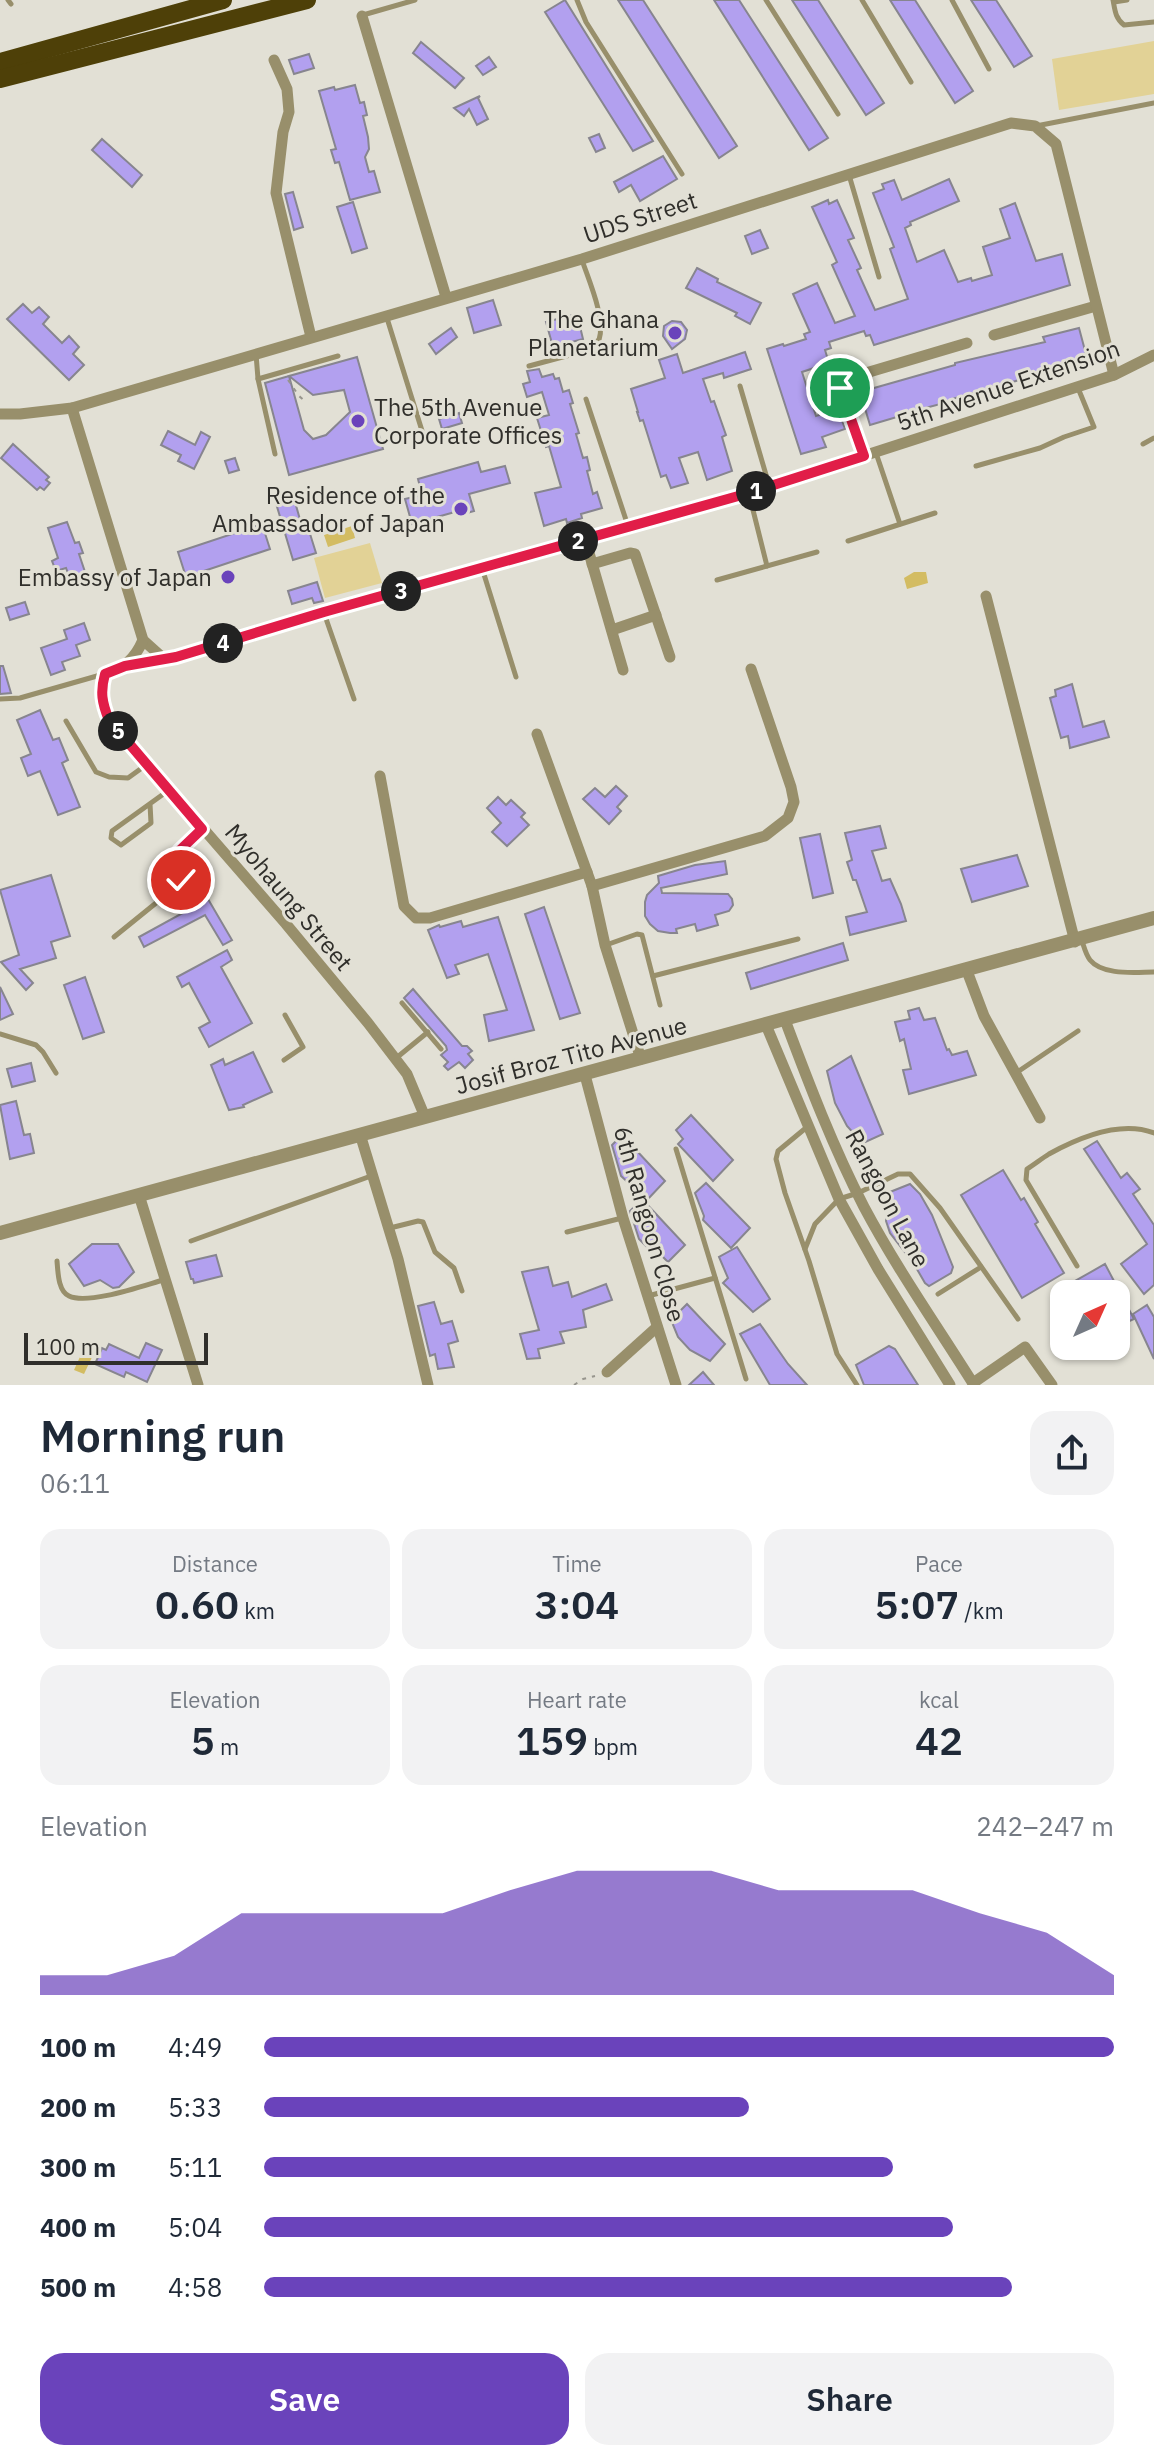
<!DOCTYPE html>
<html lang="en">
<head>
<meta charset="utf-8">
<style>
  body { margin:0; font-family:"IBM Plex Sans",sans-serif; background:#f2f2f3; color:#1f2937; height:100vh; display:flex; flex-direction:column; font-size:30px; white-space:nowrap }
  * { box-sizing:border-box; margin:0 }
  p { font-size:26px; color:#747a83 }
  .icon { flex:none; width:44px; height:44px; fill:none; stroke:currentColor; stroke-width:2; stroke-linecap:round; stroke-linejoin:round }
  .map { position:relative; height:1385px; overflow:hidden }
  .panel { display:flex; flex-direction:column; background:#fff; flex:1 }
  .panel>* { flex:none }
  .needle { width:52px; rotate:45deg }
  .buttons { position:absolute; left:1050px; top:1280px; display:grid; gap:16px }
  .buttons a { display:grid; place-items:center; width:80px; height:80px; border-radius:16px; background:#fff; box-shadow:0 2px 6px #0004; font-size:40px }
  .scale { position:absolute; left:24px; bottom:20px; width:184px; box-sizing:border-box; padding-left:8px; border:4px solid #302f2b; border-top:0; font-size:22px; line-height:28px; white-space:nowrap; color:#302f2b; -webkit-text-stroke:6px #e2e0d5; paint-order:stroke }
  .pin { position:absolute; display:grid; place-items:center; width:68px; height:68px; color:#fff; margin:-34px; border:4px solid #fff; border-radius:50%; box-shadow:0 2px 8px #0007 }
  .km { position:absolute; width:40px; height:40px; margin:-20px; border-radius:50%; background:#222; color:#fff; font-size:22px; line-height:40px; text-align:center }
  .round { display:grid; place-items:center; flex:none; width:84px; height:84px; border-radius:24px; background:#f2f2f3 }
  .head { display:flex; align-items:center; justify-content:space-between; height:136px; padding:0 40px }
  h1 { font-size:44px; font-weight:600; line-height:60px }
  .metrics { display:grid; grid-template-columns:repeat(3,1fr); gap:12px; height:136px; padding:8px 40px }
  .metrics div { display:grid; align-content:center; border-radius:20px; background:#f2f2f3; text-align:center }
  .metrics b { font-size:40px; font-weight:600 }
  .metrics small { font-size:22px; font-weight:400 }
  .metrics p { font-size:22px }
  .chart { height:224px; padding:16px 40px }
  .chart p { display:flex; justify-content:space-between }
  .chart svg { width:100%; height:144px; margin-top:8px; fill:#6a43bb; opacity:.7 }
  .action { display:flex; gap:16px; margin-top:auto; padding:16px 40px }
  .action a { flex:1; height:92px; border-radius:24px; background:#6a43bb; color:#fff; font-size:32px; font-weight:600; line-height:92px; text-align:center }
  .action a+a { background:#f2f2f3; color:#1f2937 }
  ul { padding:0 40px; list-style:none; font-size:26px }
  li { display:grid; grid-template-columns:128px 96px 1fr; align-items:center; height:60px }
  li i { height:20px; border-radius:10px; background:#6a43bb }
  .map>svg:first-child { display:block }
  .green { fill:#e2d296 }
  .water { fill:#d3bc62 }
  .building { fill:#b2a0ef; stroke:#87858f; stroke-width:2 }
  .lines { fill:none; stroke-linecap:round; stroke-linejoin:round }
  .path { stroke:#97958d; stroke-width:2; stroke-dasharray:4 6; stroke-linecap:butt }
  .service { stroke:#988f6b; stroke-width:5 }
  .minor { stroke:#988f6b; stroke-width:11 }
  .tertiary { stroke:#988f6b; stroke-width:14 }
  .trunk { stroke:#4e4008; stroke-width:18 }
  .route-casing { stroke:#fff; stroke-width:16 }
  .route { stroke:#e11d48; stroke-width:10 }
  .poi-dot { fill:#6a43bb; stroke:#e2e0d5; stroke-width:3 }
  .labels { text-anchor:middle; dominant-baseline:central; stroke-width:6; stroke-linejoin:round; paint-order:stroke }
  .street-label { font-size:24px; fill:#302f2b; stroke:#e2e0d5 }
  .poi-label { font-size:24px; fill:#302f2b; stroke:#e2e0d5; text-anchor:end }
</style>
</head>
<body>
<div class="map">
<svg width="1154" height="1385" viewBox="0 0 1154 1385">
  <rect width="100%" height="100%" fill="#e2e0d5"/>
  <!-- green -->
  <g class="green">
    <path d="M1154,41V94L1059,110L1052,59Z"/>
    <path d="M370,543L382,583L325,598L314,558Z"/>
  </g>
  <!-- water -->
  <g class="water">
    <path d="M352,526L355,538L328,547L324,535Z"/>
    <path d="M914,572H926L928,583L907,589L904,578Z"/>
    <path d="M84,1348L94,1353L84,1374L74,1370Z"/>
  </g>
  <!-- building -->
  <g class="building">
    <path d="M565,0L653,141L633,151L576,61L545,12Z"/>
    <path d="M618,0H643L737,146L719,158Z"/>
    <path d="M714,0H739L828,138L809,150Z"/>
    <path d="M792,0H818L884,103L866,115Z"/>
    <path d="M890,0H915L973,91L955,103Z"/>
    <path d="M971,0H996L1032,56L1014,67Z"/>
    <path d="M421,42L464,78L455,88L413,53Z"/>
    <path d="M309,54L314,68L294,74L289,60Z"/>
    <path d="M489,57L496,67L483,75L476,66Z"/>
    <path d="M355,85L360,103L364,102L367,115L363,116L368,137L369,149L365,157L369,172L374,171L380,192L350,200L339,162L335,163L331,150L336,149L319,91L334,87L335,90Z"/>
    <path d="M480,96L478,98L488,119L477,125L469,109L464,116L454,108Z"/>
    <path d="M599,134L605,148L596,152L589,138Z"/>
    <path d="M102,139L142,175L132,187L92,150Z"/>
    <path d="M663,156L677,179L640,201L631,185L619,192L614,182Z"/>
    <path d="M949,179L959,201L910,222L911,225L905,228L917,262L944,250L958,282L971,278L972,281L992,275L983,247L1010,238L1000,209L1015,203L1036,261L1062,254L1070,285L874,345L870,335L866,336L864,331L829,342L831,348L825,350L829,363L802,372L816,416L838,409L845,429L822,437L826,447L801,454L767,349L783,344L784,346L806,339L804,334L810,332L793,294L817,283L835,323L855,316L832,265L837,262L812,207L828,200L829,204L837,200L854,238L848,240L861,268L857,270L875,310L908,299L890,249L894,247L873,193L884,189L882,184L894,180L902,200Z"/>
    <path d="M293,192L303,227L294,230L285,194Z"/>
    <path d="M353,202L367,248L352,253L337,207Z"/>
    <path d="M760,230L768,248L752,254L745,236Z"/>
    <path d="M697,268L718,279L717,282L761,303L750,324L735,316L737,313L686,288Z"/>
    <path d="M493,300L501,325L474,333L467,308Z"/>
    <path d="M23,304L32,313L39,307L49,317L43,324L62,343L69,336L79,347L73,354L84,365L69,380L7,319Z"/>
    <path d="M577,314L583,339L553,347L546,322Z"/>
    <path d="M672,321L681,322L687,330L685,339L672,349L663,336L664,326Z"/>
    <path d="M451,328L457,337L436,354L429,344Z"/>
    <path d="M1079,328L1087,358L1043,369L1044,373L952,399V401L906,413L907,414L870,425L860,392L955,365V363L1045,342L1043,337Z"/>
    <path d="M745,352L751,369L724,378L723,373L703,379L711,402L714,401L726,435L722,437L732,471L707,480L698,452L679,458L688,483L671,488L666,475L661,477L643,420L640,421L637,412H638L631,389L665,378L659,360L677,354L683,373Z"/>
    <path d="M357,357L383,449L289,475L265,383L289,376L304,430L313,439L326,435L350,412L344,390L313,395L289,376Z"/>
    <path d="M539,369L542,377L553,374L555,379L559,378L563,392L569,390L573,403L570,404L579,433L576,434L583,458L587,457L590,470L587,471L593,494L597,492L602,508L581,514L582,518L567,523L566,519L544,526L535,493L561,487L549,446L546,447L537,418L549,415L542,392L527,397L523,384L530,382L527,371Z"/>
    <path d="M459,413L462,423L442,429L439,419Z"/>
    <path d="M168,431L195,445L201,432L210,437L194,469L178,461L181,455L161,445Z"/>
    <path d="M13,444L49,477L46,480L50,483L44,490L40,487L37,490L1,458Z"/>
    <path d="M235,458L239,470L229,473L225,461Z"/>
    <path d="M478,462L481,472L505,466L510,483L469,494L474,511L463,514L462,510L412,524L405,499L422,495L418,479Z"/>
    <path d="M293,495L301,523L306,521L316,553L293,560L275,500Z"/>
    <path d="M67,522L75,543L79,542L83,553L79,554L86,575L71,581L66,568L56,571L52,561L58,558L48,528Z"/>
    <path d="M262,524L270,549L186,577L178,552Z"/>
    <path d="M317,582L323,601L314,603L312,598L292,604L288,591Z"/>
    <path d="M25,602L29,614L10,620L6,608Z"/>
    <path d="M84,623L90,640L76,645L80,656L62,662L65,670L51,675L41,648L67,639L64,630Z"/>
    <path d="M0,666H3L11,693L0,694Z"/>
    <path d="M1072,684L1083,727L1104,721L1109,737L1070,748L1068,736L1061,738L1050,698L1056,696L1055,690Z"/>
    <path d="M40,710L53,740L59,738L68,760L62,763L80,807L58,815L40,771L28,776L21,758L31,754L17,720Z"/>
    <path d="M616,786L627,796L617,807L621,811L609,824L583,799L595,788L605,797Z"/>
    <path d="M498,797L506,805L511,800L525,813L521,817L529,825L507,846L492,832L501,823L487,808Z"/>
    <path d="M880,826L886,848L872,851L882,881L890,879L901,904L906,921L850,935L846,917L867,912L856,880H853L847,862L852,860L845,833Z"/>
    <path d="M820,834L833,893L813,898L800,838Z"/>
    <path d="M1017,855L1028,886L972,902L961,869Z"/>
    <path d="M725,861L727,874L661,888L662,893L728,894L732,899L733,905L729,911L715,915L718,925L697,931L695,924L676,929L677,933H670L658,931L650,924L645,916V902L647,895L659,883L658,876L695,865Z"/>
    <path d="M51,875L70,936L51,942L56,958L20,969L33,983L26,990L1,962L19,955L0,890Z"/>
    <path d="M208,899L232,940L223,945L205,915L144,947L139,937Z"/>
    <path d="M544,907L580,1013L560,1019L525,914Z"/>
    <path d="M498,917L534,1030L489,1041L484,1015L507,1010L488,954L455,965L459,974L447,978L428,930L439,925L440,927L461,921L463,927Z"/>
    <path d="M843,943L848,960L751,989L746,973Z"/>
    <path d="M227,950L232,960L221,967L252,1023L209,1047L199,1028L210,1022L189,983L182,987L177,977Z"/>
    <path d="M85,977L104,1032L83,1039L64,985Z"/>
    <path d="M0,987L13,1014L0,1020Z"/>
    <path d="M413,989L462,1046H467L472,1051L468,1054L473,1060L465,1068L459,1062L448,1070L444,1066L448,1062L441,1055L447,1050L446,1046L404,998Z"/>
    <path d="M919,1008L924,1020L935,1018L947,1050L949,1049L952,1055L967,1051L976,1075L909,1094L903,1070L911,1069L904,1039L900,1041L895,1022L910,1019L908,1011Z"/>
    <path d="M253,1052L272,1092L243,1105L244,1107L229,1110L211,1065L223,1059L225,1065Z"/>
    <path d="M851,1056L883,1134L861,1144V1139L856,1136L847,1126L835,1103L827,1071Z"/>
    <path d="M31,1063L35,1081L12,1087L7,1069Z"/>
    <path d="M16,1101L24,1135L30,1134L34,1153L10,1159L0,1105Z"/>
    <path d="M691,1115L733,1160L713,1181L678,1144L683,1139L676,1130Z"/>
    <path d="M622,1135L665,1181L647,1200L621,1176L612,1145Z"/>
    <path d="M1097,1141L1121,1178L1127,1173L1140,1189L1133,1194L1154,1225V1285L1144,1294L1121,1264L1147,1244L1084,1149Z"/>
    <path d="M1003,1170L1021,1200L1024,1198L1038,1222L1035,1224L1064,1273L1022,1298L961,1195Z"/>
    <path d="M706,1183L750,1228L731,1248L703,1220L704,1216L695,1193Z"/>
    <path d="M910,1184L920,1194L932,1215L953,1267L951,1273L929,1286L925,1283L914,1264L890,1233L886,1221L887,1215L893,1212L890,1192Z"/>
    <path d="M642,1199L685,1245L668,1262L659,1253L656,1256L639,1239L630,1211Z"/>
    <path d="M92,1244H118L134,1272L119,1287L113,1288L100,1280L84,1286L69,1264Z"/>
    <path d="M737,1247L770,1299L753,1312L723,1283L728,1278L719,1257Z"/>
    <path d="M216,1255L222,1276L194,1283L193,1279H191L186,1262Z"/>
    <path d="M1105,1264L1134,1319L1116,1327V1294H1073L1068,1285Z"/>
    <path d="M548,1267L553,1286L568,1282L572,1297L606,1284L612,1300L583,1310L586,1327L560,1332L564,1343L538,1349L540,1358L527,1359L520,1334L539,1330L522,1272Z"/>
    <path d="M434,1302L441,1324L452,1321L458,1341L448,1344L454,1367L438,1369L435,1354L430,1356L418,1306Z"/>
    <path d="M687,1304L725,1344L710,1361L690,1350L678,1337L671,1320Z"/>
    <path d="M1147,1305L1154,1317V1359L1133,1314Z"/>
    <path d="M760,1324L788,1364L807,1385H770L740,1334Z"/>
    <path d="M146,1343L162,1350L147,1382L126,1372L124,1377L95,1364L102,1348L106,1350L109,1344L139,1358Z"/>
    <path d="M889,1346L895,1349L918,1385H864L856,1365Z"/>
    <path d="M703,1372L714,1385H689Z"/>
  </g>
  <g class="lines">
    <!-- path -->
    <g class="path">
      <path d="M288,380L299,396L306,402"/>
      <path d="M574,1385L583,1379L595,1376"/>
    </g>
    <!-- service -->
    <g class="service">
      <path d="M8,0L11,4"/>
      <path d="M577,0L586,22L682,174"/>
      <path d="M766,0L838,114"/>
      <path d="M862,0L911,82"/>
      <path d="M952,0L989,69"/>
      <path d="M1113,0C1115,10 1115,18 1124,25L1154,22"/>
      <path d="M1114,2L1127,0"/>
      <path d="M363,15L415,0"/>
      <path d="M1036,126L1154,103"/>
      <path d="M849,175L879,277"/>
      <path d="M386,315L423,434"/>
      <path d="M256,354L258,379L338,356"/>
      <path d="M529,366L570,355L599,340C606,319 589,281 582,260"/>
      <path d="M258,379L275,454"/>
      <path d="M740,386L769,485"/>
      <path d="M586,399L628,526"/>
      <path d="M1143,444L1154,438"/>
      <path d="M876,453L900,524"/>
      <path d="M976,466L1040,448L1064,437L1094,427L1078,388"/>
      <path d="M749,494L767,566"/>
      <path d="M848,541L935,513"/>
      <path d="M482,568L516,677"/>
      <path d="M717,580L817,552"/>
      <path d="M324,613L354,699"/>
      <path d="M0,699L20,698L104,674"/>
      <path d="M66,721L96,772L109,777L128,778L146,765"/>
      <path d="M150,804L151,823L121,845L111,838L112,831L169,790"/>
      <path d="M114,937L177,886L182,872L176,858L179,851L202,830"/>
      <path d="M1082,941C1084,947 1086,955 1090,960C1103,976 1136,972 1154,972"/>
      <path d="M606,945L637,934L642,935L660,1005"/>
      <path d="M653,976L798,939"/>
      <path d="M402,1003L441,1049"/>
      <path d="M0,1034L36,1045L43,1052L56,1073"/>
      <path d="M395,1059L428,1032"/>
      <path d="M284,1060L303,1047L285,1015"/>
      <path d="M1016,1073L1078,1031"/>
      <path d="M807,1127L778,1151L776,1159L785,1193L809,1261L837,1354L857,1385"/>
      <path d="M676,1149L746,1379"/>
      <path d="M390,1228L418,1221L423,1222L435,1252L454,1268L462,1291"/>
      <path d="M567,1232L622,1218"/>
      <path d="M191,1241L371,1176"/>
      <path d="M805,1249L815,1224L839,1199L858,1193L898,1174H910L940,1208L1018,1319"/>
      <path d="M57,1261C58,1272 58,1291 69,1296C88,1305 142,1286 163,1280"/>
      <path d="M1077,1266L1026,1180L1027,1169C1035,1164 1041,1159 1049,1154C1078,1138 1120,1120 1154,1133"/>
      <path d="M938,1294L981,1267"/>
      <path d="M648,1296L715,1278"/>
    </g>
    <!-- minor -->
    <g class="minor">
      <path d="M362,16L446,297"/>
      <path d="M274,60L287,89L289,112L283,132L276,193L311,337"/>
      <path d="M994,335L1096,306"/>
      <path d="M72,408L143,640L163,658L176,657L324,612L749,493L1114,375L1154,355"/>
      <path d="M0,414H20L72,408L582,259L1011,123L1035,126L1056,144L1114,375"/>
      <path d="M864,456L840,388L849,378L967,343"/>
      <path d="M585,539L623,670"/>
      <path d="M592,564L630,553L635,554L670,657"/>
      <path d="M986,596L1075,942"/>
      <path d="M612,630L656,615"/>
      <path d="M143,640C135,659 124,668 105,674C100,692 102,703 109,720L286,924L368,1023L407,1074L425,1117"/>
      <path d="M125,666L163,658"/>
      <path d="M537,734L592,886L605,945L641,1059"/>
      <path d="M380,776L404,906L416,918H430L587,872"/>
      <path d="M592,886L765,836L788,818L794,802L791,787L751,669"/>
      <path d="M967,971L984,1016L1040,1118"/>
      <path d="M785,1020C809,1084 833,1147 864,1207C897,1269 937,1326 974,1385"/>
      <path d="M766,1025L839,1199L878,1269L950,1385"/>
      <path d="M585,1075L623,1218L676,1385"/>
      <path d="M360,1134L398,1259L428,1385"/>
      <path d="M139,1195L198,1385"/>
      <path d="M607,1372L657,1327"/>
      <path d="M973,1383L1025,1347L1052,1385"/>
    </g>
    <!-- tertiary -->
    <path class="tertiary" d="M0,1233L1154,918"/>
    <!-- trunk -->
    <g class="trunk">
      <path d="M0,62L223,0"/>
      <path d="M0,79L307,0"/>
    </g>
  </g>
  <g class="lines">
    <!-- route casing -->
    <g class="route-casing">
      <path id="route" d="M181,880L182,872L176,858L179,851L202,829L109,720C102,703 100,692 105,674L125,666L176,657L324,612L749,493L864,456L840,388"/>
    </g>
    <!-- route -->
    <use href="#route" class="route"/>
  </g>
  <!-- markers -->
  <g class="poi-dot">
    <circle cx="675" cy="333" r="8"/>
    <circle cx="358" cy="421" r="8"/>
    <circle cx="461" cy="509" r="8"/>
    <circle cx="228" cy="577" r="8"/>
  </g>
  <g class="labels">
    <!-- street labels -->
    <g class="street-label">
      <text transform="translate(640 217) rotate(-18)">UDS Street</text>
      <text transform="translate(1008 385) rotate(-19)">5th Avenue Extension</text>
      <text transform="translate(289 897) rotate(50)">Myohaung Street</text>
      <text transform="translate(571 1055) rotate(-15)">Josif Broz Tito Avenue</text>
      <text transform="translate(888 1198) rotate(62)">Rangoon Lane</text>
      <text transform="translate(650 1224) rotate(74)">6th Rangoon Close</text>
    </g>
    <!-- poi labels -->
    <g class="poi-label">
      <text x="659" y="319">The Ghana<tspan x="659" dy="28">Planetarium</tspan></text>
      <text x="374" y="407" text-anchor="start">The 5th Avenue<tspan x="374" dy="28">Corporate Offices</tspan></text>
      <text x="445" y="495">Residence of the<tspan x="445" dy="28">Ambassador of Japan</tspan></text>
      <text x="212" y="577">Embassy of Japan</text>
    </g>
  </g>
</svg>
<div class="buttons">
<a><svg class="needle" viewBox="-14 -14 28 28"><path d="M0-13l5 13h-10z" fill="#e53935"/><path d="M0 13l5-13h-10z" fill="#747a83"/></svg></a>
</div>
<div class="scale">100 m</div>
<div class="pin" style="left:840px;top:388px;background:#1e9e55"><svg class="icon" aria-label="arrive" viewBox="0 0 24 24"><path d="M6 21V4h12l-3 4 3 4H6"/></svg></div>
<div class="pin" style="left:181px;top:880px;background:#d93025"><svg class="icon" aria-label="check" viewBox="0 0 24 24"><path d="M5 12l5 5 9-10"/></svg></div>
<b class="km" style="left:756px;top:491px">1</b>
<b class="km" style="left:578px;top:541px">2</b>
<b class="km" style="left:401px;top:591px">3</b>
<b class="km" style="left:223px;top:643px">4</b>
<b class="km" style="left:118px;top:731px">5</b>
</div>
<section class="panel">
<div class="head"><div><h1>Morning run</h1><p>06:11</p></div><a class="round"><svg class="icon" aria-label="share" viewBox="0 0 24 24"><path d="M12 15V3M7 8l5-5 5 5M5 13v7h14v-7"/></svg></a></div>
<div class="metrics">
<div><p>Distance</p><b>0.60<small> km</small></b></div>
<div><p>Time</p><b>3:04</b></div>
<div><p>Pace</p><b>5:07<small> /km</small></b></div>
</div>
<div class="metrics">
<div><p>Elevation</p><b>5<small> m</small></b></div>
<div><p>Heart rate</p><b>159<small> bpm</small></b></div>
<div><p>kcal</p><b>42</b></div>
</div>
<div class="chart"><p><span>Elevation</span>242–247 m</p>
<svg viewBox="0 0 160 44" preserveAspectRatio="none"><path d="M0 44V38L10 38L20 32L30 19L40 19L50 19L60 19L70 12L80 6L90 6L100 6L110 12L120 12L130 12L140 19L150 25L160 38V44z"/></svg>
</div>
<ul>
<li><b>100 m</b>4:49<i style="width:100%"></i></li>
<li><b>200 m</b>5:33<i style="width:57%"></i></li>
<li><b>300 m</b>5:11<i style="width:74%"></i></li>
<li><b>400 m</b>5:04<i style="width:81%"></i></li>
<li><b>500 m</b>4:58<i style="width:88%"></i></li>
</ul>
<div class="action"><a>Save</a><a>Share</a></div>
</section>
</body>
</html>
